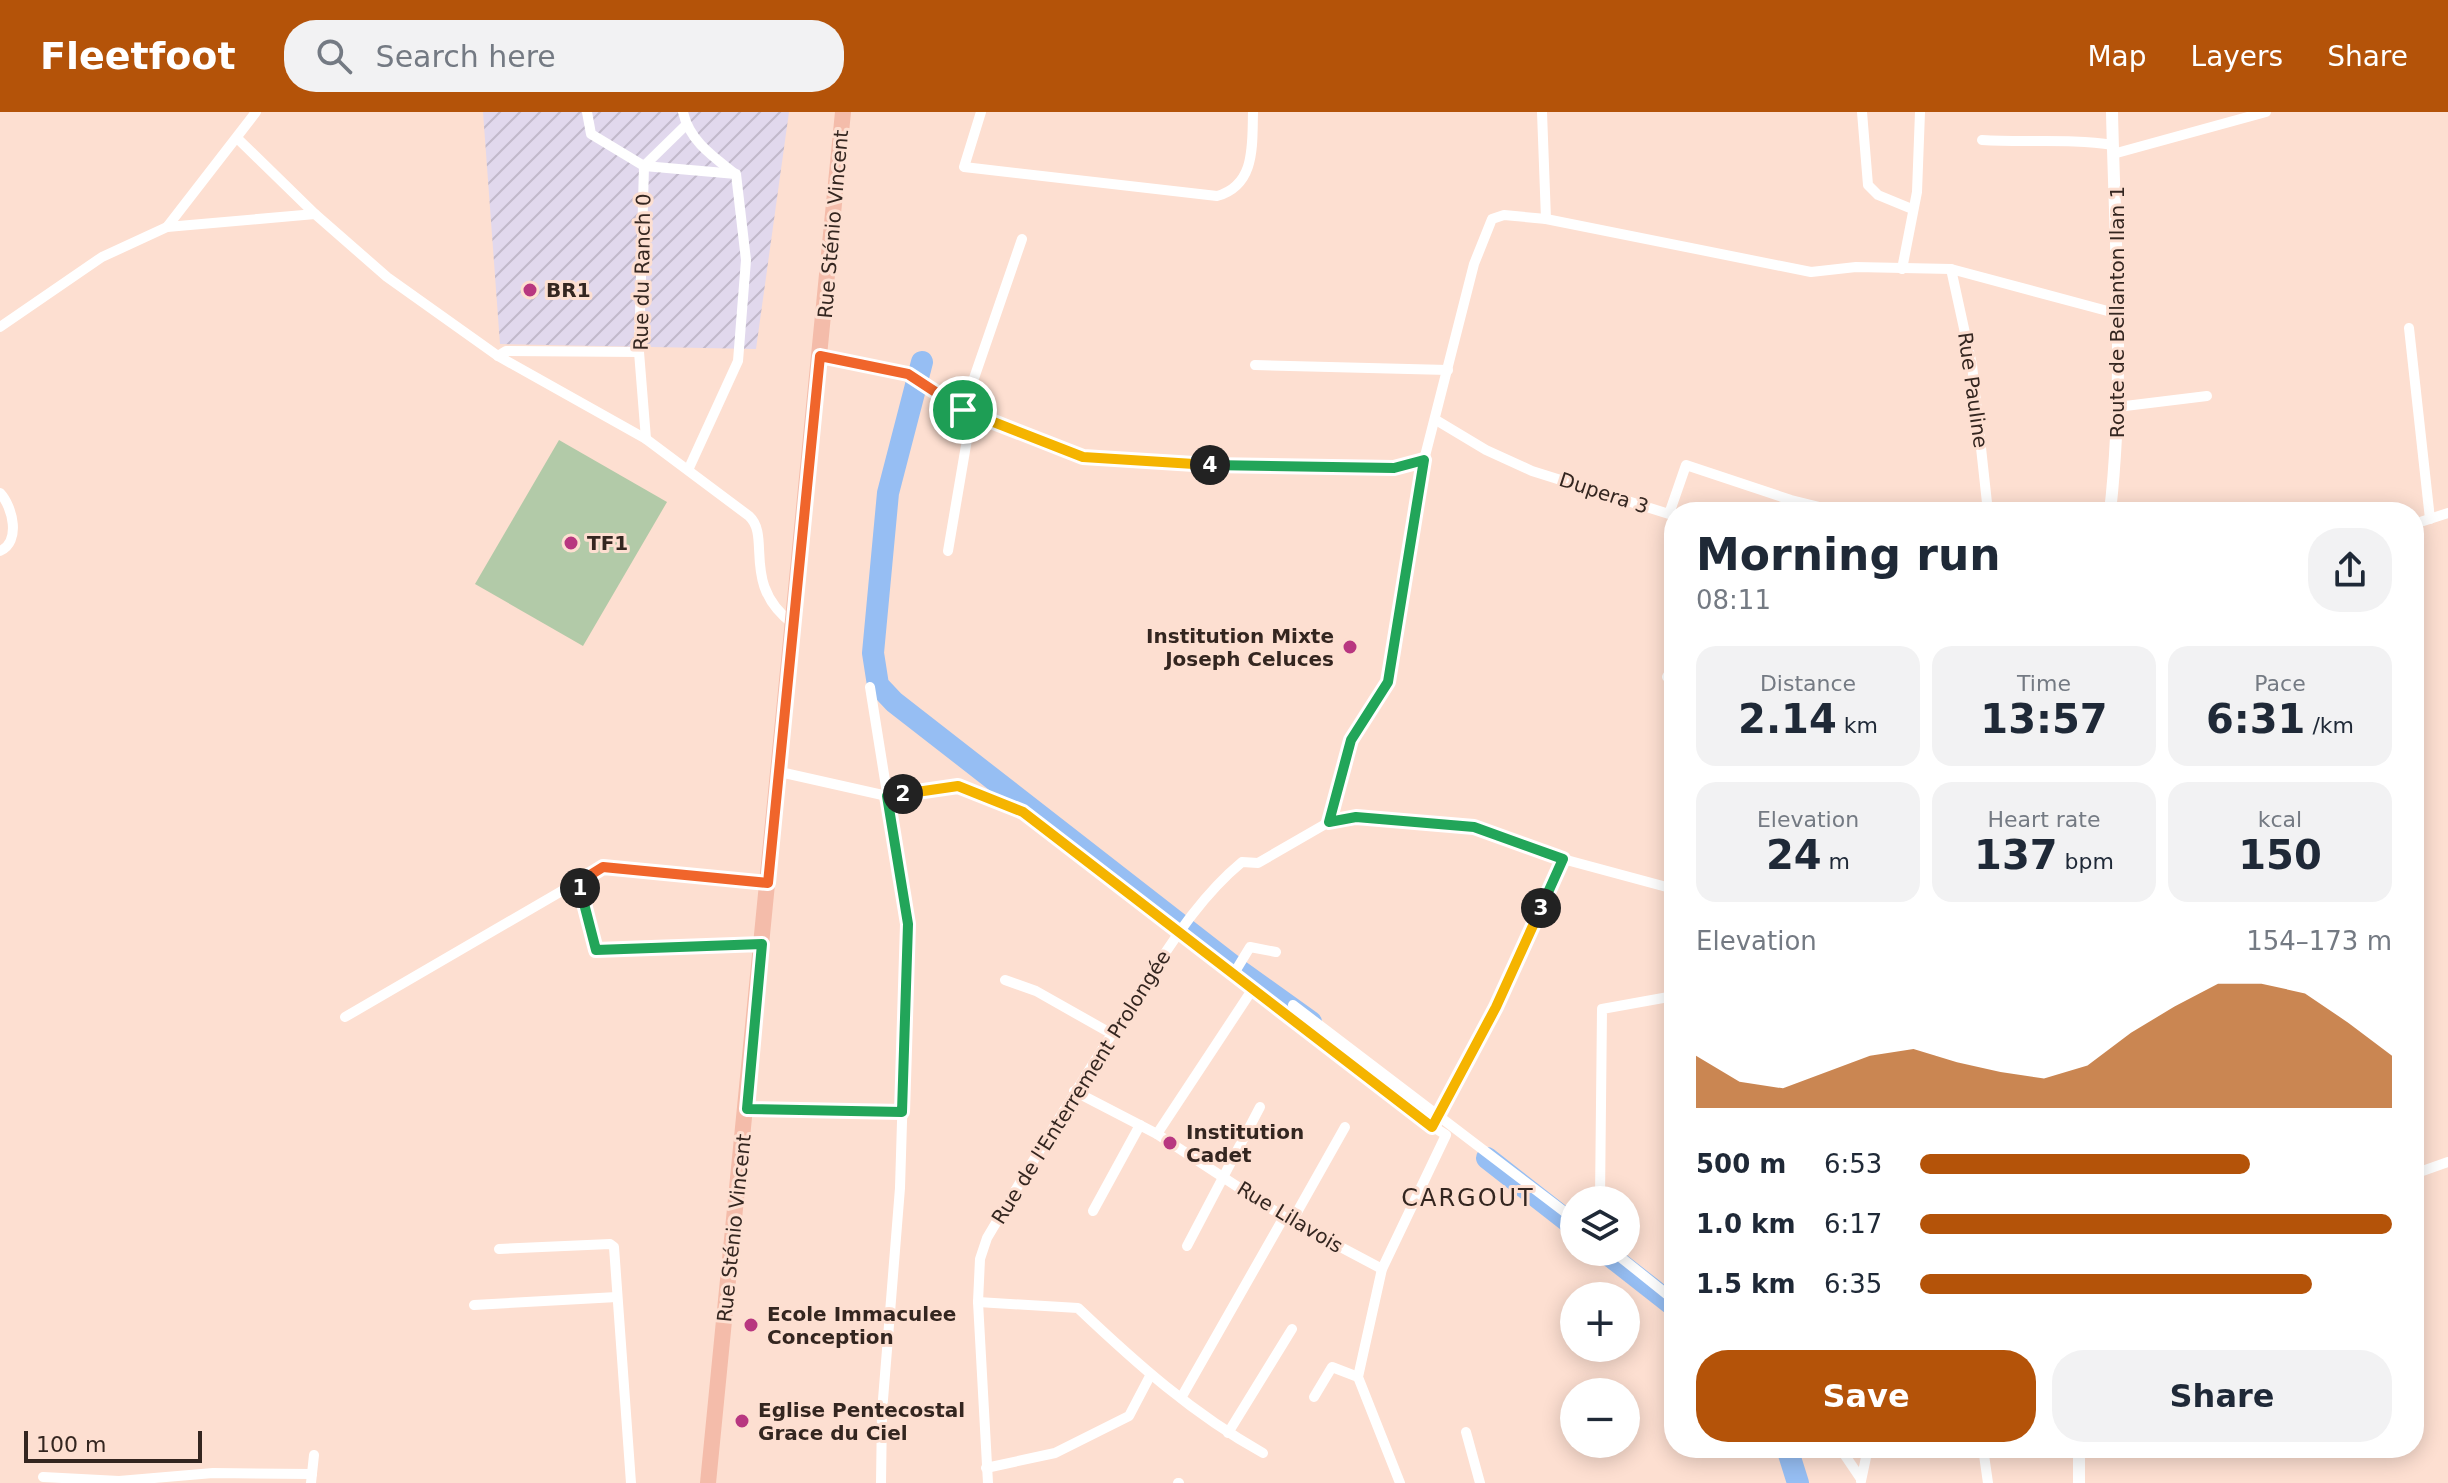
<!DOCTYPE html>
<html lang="en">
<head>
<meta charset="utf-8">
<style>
  body { margin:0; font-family:"DejaVu Sans",sans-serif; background:#f2f2f3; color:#1f2937; height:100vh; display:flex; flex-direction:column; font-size:30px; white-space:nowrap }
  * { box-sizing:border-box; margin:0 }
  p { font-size:26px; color:#747a83 }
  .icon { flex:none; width:44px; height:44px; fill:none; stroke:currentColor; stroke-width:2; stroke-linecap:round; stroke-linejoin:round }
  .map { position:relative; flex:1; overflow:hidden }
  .side { position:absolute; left:1664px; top:390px; width:760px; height:956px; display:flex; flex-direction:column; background:#fff; border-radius:32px; box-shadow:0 4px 20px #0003 }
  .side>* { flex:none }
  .tools { position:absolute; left:1560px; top:1074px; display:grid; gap:16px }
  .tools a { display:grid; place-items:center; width:80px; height:80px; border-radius:50%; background:#fff; box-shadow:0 4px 20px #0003; font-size:40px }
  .scale { position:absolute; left:24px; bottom:20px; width:178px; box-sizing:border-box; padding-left:8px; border:4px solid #342620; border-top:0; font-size:22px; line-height:28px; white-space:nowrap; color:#342620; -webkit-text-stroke:6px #fddfd1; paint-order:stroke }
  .pin { position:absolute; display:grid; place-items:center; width:68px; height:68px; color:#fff; margin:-34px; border:4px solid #fff; border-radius:50%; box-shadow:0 2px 8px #0007 }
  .km { position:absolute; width:40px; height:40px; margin:-20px; border-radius:50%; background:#222; color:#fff; font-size:22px; line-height:40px; text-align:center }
  .round { display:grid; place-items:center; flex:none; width:84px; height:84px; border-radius:32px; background:#f2f2f3 }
  .headline { display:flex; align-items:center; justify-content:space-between; height:136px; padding:0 32px }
  h1 { font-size:44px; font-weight:800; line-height:60px }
  .metrics { display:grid; grid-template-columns:repeat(3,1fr); gap:12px; height:136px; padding:8px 32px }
  .metrics div { display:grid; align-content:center; border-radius:20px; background:#f2f2f3; text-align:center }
  .metrics b { font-size:40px; font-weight:800 }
  .metrics small { font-size:22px; font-weight:400 }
  .metrics p { font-size:22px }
  .chart { height:224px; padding:16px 32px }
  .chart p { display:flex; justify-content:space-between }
  .chart svg { width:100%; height:144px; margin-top:8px; fill:#b45309; opacity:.7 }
  .action { display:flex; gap:16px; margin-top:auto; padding:16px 32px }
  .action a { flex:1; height:92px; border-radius:32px; background:#b45309; color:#fff; font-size:32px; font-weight:800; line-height:92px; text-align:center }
  .action a+a { background:#f2f2f3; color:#1f2937 }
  ul { padding:0 32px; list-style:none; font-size:26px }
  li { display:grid; grid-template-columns:128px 96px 1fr; align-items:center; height:60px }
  li i { height:20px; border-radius:10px; background:#b45309 }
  header { display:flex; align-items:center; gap:48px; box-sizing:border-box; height:112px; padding:0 40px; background:#b45309; color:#fff }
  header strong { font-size:38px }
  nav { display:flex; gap:44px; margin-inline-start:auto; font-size:28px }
  .search { width:560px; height:72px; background:#f2f2f3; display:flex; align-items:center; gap:20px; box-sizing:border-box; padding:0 28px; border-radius:32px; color:#747a83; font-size:30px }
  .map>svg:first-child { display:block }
  .industrial { fill:url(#industrial-furrows) }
  .garden { fill:#b2caa8 }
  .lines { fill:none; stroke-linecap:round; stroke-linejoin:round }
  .river { stroke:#96bef3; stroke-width:22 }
  .minor { stroke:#fff; stroke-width:10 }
  .tertiary { stroke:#fff; stroke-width:12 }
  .primary { stroke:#f4bcaa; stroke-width:16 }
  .split-1-casing { stroke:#fff; stroke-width:16 }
  .split-2-casing { stroke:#fff; stroke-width:16 }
  .split-3-casing { stroke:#fff; stroke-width:16 }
  .split-4-casing { stroke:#fff; stroke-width:16 }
  .split-5-casing { stroke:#fff; stroke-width:16 }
  .split-1 { stroke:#f0652b; stroke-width:10 }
  .split-2 { stroke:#22a559; stroke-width:10 }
  .split-3 { stroke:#f5b400; stroke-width:10 }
  .split-4 { stroke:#22a559; stroke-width:10 }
  .split-5 { stroke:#f5b400; stroke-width:10 }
  .poi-dot { fill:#b83780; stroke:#fddfd1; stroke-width:3 }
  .labels { text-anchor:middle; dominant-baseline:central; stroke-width:6; stroke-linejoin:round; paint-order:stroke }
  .street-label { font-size:20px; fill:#342620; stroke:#fddfd1 }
  .poi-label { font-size:20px; font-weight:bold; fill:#342620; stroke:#fddfd1; text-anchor:start }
  .quarter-label { font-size:24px; letter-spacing:2px; fill:#342620; stroke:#fddfd1 }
</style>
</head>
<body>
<header>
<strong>Fleetfoot</strong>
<div class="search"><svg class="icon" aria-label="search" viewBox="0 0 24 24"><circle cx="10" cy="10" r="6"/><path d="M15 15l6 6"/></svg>Search here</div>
<nav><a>Map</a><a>Layers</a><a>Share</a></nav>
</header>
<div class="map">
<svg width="2448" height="1371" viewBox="0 0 2448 1371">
  <defs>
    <pattern id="industrial-furrows" width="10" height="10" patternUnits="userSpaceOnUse" patternTransform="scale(2)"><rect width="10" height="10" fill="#e1d8ed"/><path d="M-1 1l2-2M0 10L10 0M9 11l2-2" fill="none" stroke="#c2b9cb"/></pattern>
  </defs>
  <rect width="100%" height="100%" fill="#fddfd1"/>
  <!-- industrial -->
  <path class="industrial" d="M483,0H789L756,237L500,232Z"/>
  <!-- garden -->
  <path class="garden" d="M559,328L667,390L583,534L475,472Z"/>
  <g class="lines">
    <!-- river -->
    <g class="river">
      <path d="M922,250L888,381L873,541L878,573L894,590L1237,857L1311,910"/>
      <path d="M1487,1046L1574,1114"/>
      <path d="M1605,1140L1674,1194"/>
      <path d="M1787,1336L1798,1371"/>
    </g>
    <!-- minor -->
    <g class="minor">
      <path d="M587,0L591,22L644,54L686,13"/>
      <path d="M683,0C689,28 712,44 734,61"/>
      <path d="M981,0L964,55L1217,84C1256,73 1252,33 1253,0"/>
      <path d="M1542,0L1546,107"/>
      <path d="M1862,0L1868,73L1878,83L1912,97"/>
      <path d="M238,27L315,102L387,165L498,244L646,327L749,404C772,425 740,472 793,512"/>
      <path d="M1982,28C2026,31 2070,26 2113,33"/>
      <path d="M2113,42L2266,0"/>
      <path d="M167,115L256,0"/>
      <path d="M1902,157L1917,80L1920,0"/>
      <path d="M1951,157L1972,253L1988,400"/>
      <path d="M0,215L102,145L167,115L315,102"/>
      <path d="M2409,216L2430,407"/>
      <path d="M498,244L506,239L639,240"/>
      <path d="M820,244L908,262L971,304L1083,345L1305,355L1394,356L1424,348"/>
      <path d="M1255,253L1448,258"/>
      <path d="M2117,295L2207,284"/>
      <path d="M963,298L1022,127"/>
      <path d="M1436,308L1486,338L1532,359L1669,402L1686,353L1791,388L1840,400"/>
      <path d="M646,327L639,240L644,54L736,62L746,148L738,249L689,356"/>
      <path d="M0,381C13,395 21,430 0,439"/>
      <path d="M2414,412L2448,401"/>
      <path d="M948,439L971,304"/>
      <path d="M1667,565L1674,554"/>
      <path d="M870,575L908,812L900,1076L882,1300L881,1371"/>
      <path d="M780,660L887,684L958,674L1023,700L1400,993L1446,1023L1382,1157L1358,1265L1400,1371"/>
      <path d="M1329,710L1351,628L1388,570L1424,348L1474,152L1492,107L1504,103L1546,107L1811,160L1856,155L1951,157L2115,201"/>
      <path d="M579,770L596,838L762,832"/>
      <path d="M1233,863L1250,835L1276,840"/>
      <path d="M1005,868L1036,879L1112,922"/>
      <path d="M1293,893L1574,1107"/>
      <path d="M345,905L603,755L768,771"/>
      <path d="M1074,979L1157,1022L1284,1105L1382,1157"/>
      <path d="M747,997L902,1000"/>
      <path d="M1434,1011L1496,895L1563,747"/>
      <path d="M1157,1022L1252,878"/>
      <path d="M2414,1062L2448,1050"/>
      <path d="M1600,1088L1602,897L1674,884"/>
      <path d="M1093,1099L1140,1013"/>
      <path d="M1292,1109L1345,1015"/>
      <path d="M1187,1134L1260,995"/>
      <path d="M499,1137L610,1132L614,1135L631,1371"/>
      <path d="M1614,1140L1674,1188"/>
      <path d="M978,1190L1078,1196C1136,1251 1193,1302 1263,1341"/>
      <path d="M474,1193L617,1185"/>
      <path d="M1314,1285L1332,1255L1358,1265"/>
      <path d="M1181,1286L1284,1105"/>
      <path d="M1466,1320L1480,1371"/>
      <path d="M1228,1321L1292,1217"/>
      <path d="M1840,1336L1861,1367"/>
      <path d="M1983,1336L1988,1371"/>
      <path d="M986,1356L1055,1341L1129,1304L1150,1264"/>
      <path d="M43,1365L119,1369L213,1361L312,1362"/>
      <path d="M1861,1369L1868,1336"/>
      <path d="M311,1371L314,1343"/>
      <path d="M988,1371L978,1190L980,1147L987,1126C1035,1045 1083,966 1134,888C1167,839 1196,788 1242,750L1258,751L1329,710L1356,705L1474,715L1548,743L1674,777"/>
      <path d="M1178,1371H1179"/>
    </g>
    <!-- tertiary -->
    <g class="tertiary">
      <path d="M2110,400C2125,268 2115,132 2112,0"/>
      <path d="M2079,1371V1336"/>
    </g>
    <!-- primary -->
    <path class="primary" d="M708,1371L843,0"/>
  </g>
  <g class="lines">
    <!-- split-1 casing -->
    <g class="split-1-casing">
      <path id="split-1" d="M580,776L579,770L603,755L768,771L820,244L908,262L963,298"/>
    </g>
    <!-- split-2 casing -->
    <g class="split-2-casing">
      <path id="split-2" d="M580,776L596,838L762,832L747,997L902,1000L908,812L887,684L903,682"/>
    </g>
    <!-- split-3 casing -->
    <g class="split-3-casing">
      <path id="split-3" d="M903,682L958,674L1023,700L1432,1015L1496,895L1541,796"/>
    </g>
    <!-- split-4 casing -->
    <g class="split-4-casing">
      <path id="split-4" d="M1210,353L1394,356L1424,348L1388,570L1351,628L1329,710L1356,705L1474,715L1563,747L1541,796"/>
    </g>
    <!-- split-5 casing -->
    <g class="split-5-casing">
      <path id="split-5" d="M963,298L1083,345L1210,353"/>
    </g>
    <!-- split-1 -->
    <use href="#split-1" class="split-1"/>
    <!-- split-2 -->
    <use href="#split-2" class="split-2"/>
    <!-- split-3 -->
    <use href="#split-3" class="split-3"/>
    <!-- split-4 -->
    <use href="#split-4" class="split-4"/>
    <!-- split-5 -->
    <use href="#split-5" class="split-5"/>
  </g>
  <!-- markers -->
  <g class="poi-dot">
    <circle cx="530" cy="178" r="8"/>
    <circle cx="571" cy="431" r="8"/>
    <circle cx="1350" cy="535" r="8"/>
    <circle cx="1170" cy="1031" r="8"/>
    <circle cx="751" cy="1213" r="8"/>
    <circle cx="742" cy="1309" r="8"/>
  </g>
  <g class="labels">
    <!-- street labels -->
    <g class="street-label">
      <text transform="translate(833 112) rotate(-85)">Rue Sténio Vincent</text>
      <text transform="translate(642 160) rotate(-89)">Rue du Ranch 0</text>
      <text transform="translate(2117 200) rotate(-90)">Route de Bellanton Ilan 1</text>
      <text transform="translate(1973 278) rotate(82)">Rue Pauline</text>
      <text transform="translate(1604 381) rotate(18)">Dupera 3</text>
      <text transform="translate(1081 975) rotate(-58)">Rue de l'Enterrement Prolongée</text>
      <text transform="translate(1290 1105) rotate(31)">Rue Lilavois</text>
      <text transform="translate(734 1116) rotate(-84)">Rue Sténio Vincent</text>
    </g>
    <!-- poi labels -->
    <g class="poi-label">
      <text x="546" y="178">BR1</text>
      <text x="587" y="431">TF1</text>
      <text x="1334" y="524" text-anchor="end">Institution Mixte<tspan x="1334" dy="23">Joseph Celuces</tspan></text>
      <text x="1186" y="1020">Institution<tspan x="1186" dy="23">Cadet</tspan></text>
      <text x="767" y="1202">Ecole Immaculee<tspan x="767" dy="23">Conception</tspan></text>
      <text x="758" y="1298">Eglise Pentecostal<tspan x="758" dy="23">Grace du Ciel</tspan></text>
    </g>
    <!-- quarter labels -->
    <g class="quarter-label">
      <text x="1468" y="1086">CARGOUT</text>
    </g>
  </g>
</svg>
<div class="tools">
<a><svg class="icon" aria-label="layers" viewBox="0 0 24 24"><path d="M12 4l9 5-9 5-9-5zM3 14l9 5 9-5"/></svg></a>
<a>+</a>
<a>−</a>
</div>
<div class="scale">100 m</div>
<div class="pin" style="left:963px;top:298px;background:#1e9e55"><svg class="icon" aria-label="arrive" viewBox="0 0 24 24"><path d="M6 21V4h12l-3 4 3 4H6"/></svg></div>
<b class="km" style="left:580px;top:776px">1</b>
<b class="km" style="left:903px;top:682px">2</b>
<b class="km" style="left:1541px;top:796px">3</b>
<b class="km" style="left:1210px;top:353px">4</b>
<section class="side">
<div class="headline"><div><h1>Morning run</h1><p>08:11</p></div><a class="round"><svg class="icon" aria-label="share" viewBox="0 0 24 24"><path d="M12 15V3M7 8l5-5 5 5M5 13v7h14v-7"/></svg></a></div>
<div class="metrics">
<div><p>Distance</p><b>2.14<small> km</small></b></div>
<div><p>Time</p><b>13:57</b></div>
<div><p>Pace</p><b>6:31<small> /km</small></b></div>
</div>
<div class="metrics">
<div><p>Elevation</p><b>24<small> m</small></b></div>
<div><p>Heart rate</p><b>137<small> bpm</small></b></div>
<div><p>kcal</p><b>150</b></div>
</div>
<div class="chart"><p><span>Elevation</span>154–173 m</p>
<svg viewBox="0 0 160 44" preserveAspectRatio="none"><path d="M0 44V28L10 36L20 38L30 33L40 28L50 26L60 30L70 33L80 35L90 31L100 21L110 13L120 6L130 6L140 9L150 18L160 28V44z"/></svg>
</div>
<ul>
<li><b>500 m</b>6:53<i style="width:70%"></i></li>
<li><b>1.0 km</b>6:17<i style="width:100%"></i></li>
<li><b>1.5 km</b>6:35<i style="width:83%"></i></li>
</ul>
<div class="action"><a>Save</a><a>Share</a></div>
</section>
</div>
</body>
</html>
